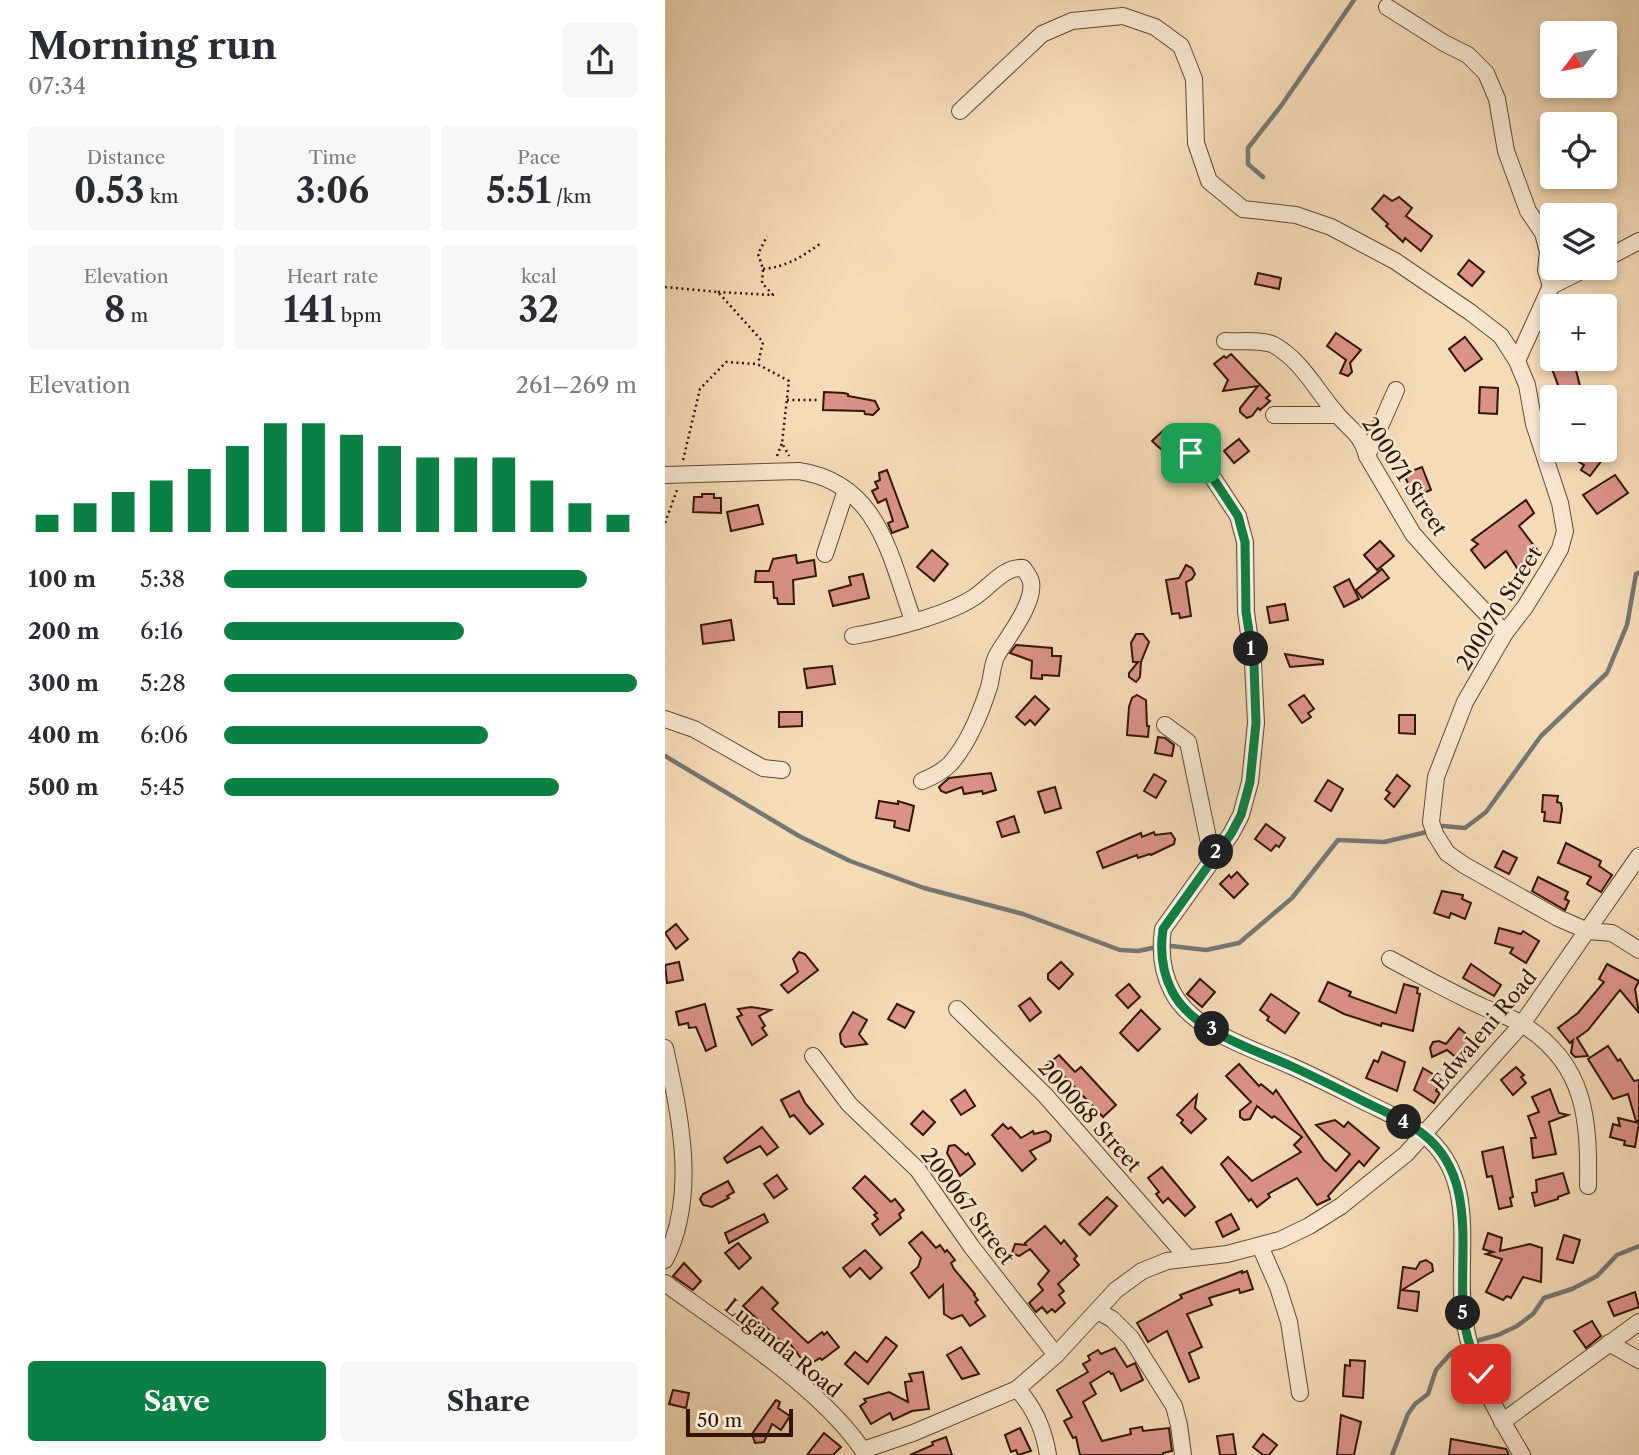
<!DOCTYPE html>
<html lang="en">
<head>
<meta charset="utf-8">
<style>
  body { margin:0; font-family:"Libre Caslon Text",serif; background:#f7f7f7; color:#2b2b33; height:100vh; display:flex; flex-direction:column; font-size:26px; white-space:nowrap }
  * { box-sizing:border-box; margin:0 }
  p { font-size:23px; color:#7c7c81 }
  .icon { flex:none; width:38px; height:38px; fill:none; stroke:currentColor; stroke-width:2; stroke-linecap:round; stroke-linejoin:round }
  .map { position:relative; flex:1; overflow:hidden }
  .details { display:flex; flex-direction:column; background:#fff; width:665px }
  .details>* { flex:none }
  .needle { width:46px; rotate:238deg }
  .controls { position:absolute; left:875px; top:21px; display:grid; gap:14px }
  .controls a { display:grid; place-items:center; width:77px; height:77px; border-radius:7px; background:#fff; box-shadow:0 4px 10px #0003; font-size:35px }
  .scale { position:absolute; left:21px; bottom:18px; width:107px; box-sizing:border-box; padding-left:7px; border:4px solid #321506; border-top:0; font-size:19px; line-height:24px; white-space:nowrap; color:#321506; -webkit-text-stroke:5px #f8e8d1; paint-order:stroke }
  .pin { position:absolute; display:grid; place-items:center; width:60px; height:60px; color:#fff; margin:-30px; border-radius:14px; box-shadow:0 4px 10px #0006 }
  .km { position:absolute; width:35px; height:35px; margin:-18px; border-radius:50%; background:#222; color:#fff; font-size:19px; line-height:35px; text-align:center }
  .round { display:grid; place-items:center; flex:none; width:74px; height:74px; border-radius:7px; background:#f7f7f7 }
  .headline { display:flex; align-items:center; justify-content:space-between; height:119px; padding:0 28px }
  h1 { font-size:38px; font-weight:700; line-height:52px }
  .figures { display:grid; grid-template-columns:repeat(3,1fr); gap:10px; height:119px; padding:7px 28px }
  .figures div { display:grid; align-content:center; border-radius:7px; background:#f7f7f7; text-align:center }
  .figures b { font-size:35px; font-weight:700 }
  .figures small { font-size:19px; font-weight:400 }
  .figures p { font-size:19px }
  .chart { height:196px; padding:14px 28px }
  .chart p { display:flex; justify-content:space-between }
  .chart svg { width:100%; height:126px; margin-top:7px; stroke:#0b8043; stroke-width:6 }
  .primary-button { display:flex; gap:14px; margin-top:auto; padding:14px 28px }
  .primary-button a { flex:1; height:80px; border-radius:7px; background:#0b8043; color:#fff; font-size:28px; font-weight:700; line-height:80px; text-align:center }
  .primary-button a+a { background:#f7f7f7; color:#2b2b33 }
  ul { padding:0 28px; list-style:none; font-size:23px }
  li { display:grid; grid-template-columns:112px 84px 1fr; align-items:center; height:52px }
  li i { height:18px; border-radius:9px; background:#0b8043 }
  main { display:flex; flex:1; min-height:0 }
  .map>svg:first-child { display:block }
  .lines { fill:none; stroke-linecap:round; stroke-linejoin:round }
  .stream { stroke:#767773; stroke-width:4.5 }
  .building { fill:#db9388; stroke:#321506; stroke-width:2 }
  .minor-casing { stroke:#634732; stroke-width:18 }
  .path { stroke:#321506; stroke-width:2.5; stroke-dasharray:2 3.5; stroke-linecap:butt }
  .minor { stroke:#f8e8d1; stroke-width:16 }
  .route-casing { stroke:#fff; stroke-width:14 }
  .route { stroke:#0b8043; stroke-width:9 }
  .labels { text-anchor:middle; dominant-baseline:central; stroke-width:5; stroke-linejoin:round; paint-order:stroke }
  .street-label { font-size:21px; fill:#321506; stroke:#f8e8d1 }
</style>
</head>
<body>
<main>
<section class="details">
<div class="headline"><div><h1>Morning run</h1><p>07:34</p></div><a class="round"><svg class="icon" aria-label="share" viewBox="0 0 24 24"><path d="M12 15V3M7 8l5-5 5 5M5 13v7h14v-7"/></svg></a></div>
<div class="figures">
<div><p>Distance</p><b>0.53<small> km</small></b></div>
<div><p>Time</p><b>3:06</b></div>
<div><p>Pace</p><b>5:51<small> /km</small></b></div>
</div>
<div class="figures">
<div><p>Elevation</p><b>8<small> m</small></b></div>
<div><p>Heart rate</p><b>141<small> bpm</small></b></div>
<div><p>kcal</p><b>32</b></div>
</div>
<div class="chart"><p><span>Elevation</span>261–269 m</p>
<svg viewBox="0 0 160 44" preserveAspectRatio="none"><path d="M5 44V38M15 44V34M25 44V30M35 44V26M45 44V22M55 44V14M65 44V6M75 44V6M85 44V10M95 44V14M105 44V18M115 44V18M125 44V18M135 44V26M145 44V34M155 44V38"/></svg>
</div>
<ul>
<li><b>100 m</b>5:38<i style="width:88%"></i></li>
<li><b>200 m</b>6:16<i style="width:58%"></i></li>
<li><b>300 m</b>5:28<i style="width:100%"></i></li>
<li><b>400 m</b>6:06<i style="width:64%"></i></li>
<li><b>500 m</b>5:45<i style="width:81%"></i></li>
</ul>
<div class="primary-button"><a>Save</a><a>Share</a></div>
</section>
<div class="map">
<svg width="974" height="1455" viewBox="0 0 974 1455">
  <rect width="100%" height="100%" fill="#f5dcb8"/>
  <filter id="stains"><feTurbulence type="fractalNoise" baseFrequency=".00286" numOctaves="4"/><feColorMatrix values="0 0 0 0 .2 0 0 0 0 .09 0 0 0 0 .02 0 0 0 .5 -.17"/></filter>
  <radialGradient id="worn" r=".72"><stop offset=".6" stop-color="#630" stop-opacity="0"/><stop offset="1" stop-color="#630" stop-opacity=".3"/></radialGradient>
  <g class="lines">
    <!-- stream -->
    <g class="stream">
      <path d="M598,177L583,164V148L616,106L689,0"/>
      <path d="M0,756L134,836L185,861L259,888L358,914L455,950L473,951L492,947"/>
      <path d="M778,826L800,828L821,812L876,736L942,673L962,625L971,574L974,573"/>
      <path d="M506,946L541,950L574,943L627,898L673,840L719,842L762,832"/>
      <path d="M811,1341L833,1335L852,1326L868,1314L879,1298L907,1289L932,1276L952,1255L974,1246"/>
      <path d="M727,1455L743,1414L750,1404L763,1394L771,1370L786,1353L798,1346"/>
    </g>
  </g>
  <!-- building -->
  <g class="building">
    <path d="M719,195L727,201L734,197L747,208L741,216L767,236L756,251L740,238L738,242L721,226L723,224L707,209Z"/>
    <path d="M804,260L819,272L807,286L793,274Z"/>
    <path d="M593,273L616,278L614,289L590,284Z"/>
    <path d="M671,333L696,350L685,363L687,372L683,376L675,373L681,360L662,346Z"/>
    <path d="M800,337L817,359L800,371L784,349Z"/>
    <path d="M566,354L605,395L601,398L605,401L595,410L593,408L587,416L582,418L575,412V408L593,386L558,391L563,380L549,364L559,356L561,358Z"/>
    <path d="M900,360L902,366L909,363L915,386L896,393L886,366Z"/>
    <path d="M815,387L833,388L832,414L814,413Z"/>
    <path d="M159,392L179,393L183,394V396L210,401L214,409L208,415L200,414L199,411L158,410Z"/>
    <path d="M501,428L511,439L499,452L487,441Z"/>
    <path d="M574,439L584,451L569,463L559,451Z"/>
    <path d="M923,450L937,460L925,476L916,470L919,465L914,462Z"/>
    <path d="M757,467L766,490L756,494L754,490L747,493L739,474Z"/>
    <path d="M222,470L243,527L227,533L223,523L228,521L221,499L213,503L207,491L213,488L210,482L215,480L214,473Z"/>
    <path d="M950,475L963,493L932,514L918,495Z"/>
    <path d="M37,494H49V498H56V513L28,512L29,497H37Z"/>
    <path d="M861,500L869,513L854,526L873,551L860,560L865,568H852L841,551L820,568L806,550L813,544L807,540Z"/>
    <path d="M93,505L98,524L66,531L62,512Z"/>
    <path d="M715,541L729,556L712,570L699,555Z"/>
    <path d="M267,550L283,564L269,581L252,567Z"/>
    <path d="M131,555L132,563L149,560L151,576L128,580L129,604H113L112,598H109L108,582H90L91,571H104L108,559Z"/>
    <path d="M521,565L527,568L530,574L527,579L521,582L526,616L515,618L514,613L507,614L501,580L514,578Z"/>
    <path d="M717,569L724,578L697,598L691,590Z"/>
    <path d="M198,574L204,598L168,606L164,591L186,585L184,577Z"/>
    <path d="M684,579L694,599L679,607L669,587Z"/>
    <path d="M620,604L623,620L605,623L602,607Z"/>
    <path d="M66,620L69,640L38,644L36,625Z"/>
    <path d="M471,634H478L484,642L476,662L475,677L471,682L464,677V673L473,662H468L466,643Z"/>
    <path d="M351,645L387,648V656H396L394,676L377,675V679L366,678L367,661L345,653Z"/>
    <path d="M620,654L658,660V664L625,667Z"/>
    <path d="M167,666L170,684L142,688L139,669Z"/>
    <path d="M472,695L481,700L482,726H484L483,737L462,735L464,707L467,698Z"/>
    <path d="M639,695L649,709L643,713L646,717L637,723L624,705Z"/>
    <path d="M370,696L384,709L370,725L365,720L360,725L351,717Z"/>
    <path d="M114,712H137V726L114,727Z"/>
    <path d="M734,715H750V734L734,733Z"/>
    <path d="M493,737L500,738L509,745L507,756L490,753Z"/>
    <path d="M326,773L331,790L318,794L317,791L299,794L297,787L281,793L276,791L274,787L284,778Z"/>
    <path d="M489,774L501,781L491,798L479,791Z"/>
    <path d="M732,775L745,786L729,807L720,799L725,793L721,790Z"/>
    <path d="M663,780L678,789L666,811L650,801Z"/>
    <path d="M390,787L396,808L380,813L373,792Z"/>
    <path d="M878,795L893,796L892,802L896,803L897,809L895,823L879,821L880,812H877Z"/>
    <path d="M214,801L233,804V801L249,806L244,831L229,827L230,821L211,818Z"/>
    <path d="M349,816L354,832L337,837L332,822Z"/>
    <path d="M601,824L620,838L614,847L611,845L606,851L590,839Z"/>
    <path d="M489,832L490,835L506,833L510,839L509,844L486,855L485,854L473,858L472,855L438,868L432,852L476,833L477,837Z"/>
    <path d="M901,843L936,861L934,866L947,875L936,892L922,884L926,877L893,863Z"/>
    <path d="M838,851L852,858L844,874L830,867Z"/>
    <path d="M572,872L583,884L569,898L555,884L564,875L566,878Z"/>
    <path d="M873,877L903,892L900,899L904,901L900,910L867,891Z"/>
    <path d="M777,891L798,895L797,899L806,903L800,919L786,913L784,918L769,913Z"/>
    <path d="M11,924L23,939L11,949L0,933Z"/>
    <path d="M834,928L856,934L858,931L874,941L861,963L845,953L848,948L830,943Z"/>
    <path d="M134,952L140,954L153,970L123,993L116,985L133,972L128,959Z"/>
    <path d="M14,962L18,980L2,983L0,965Z"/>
    <path d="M396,962L408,974L394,989L383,979V974Z"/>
    <path d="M806,964L836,985L829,996L798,978Z"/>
    <path d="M942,964L974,981L970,989L974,1013L955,990L923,1030L912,1038L923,1056L910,1057L906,1053L908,1040L905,1043L893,1028L913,1013L939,982L934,979Z"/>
    <path d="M535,979L550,992L537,1007L522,994Z"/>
    <path d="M663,982L686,992L684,996L731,1013L739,984L753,988L752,993L755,994L748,1031L717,1023L716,1026L679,1014L654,1001Z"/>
    <path d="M464,984L475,997L463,1008L451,995Z"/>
    <path d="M606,994L634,1013L620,1033L602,1020L604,1017L595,1010Z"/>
    <path d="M365,998L376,1012L365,1021L354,1006Z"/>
    <path d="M40,1004L51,1046L41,1051L31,1027L24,1028L23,1023L14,1025L11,1012Z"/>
    <path d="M232,1004L249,1012L240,1028L223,1019Z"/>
    <path d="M86,1007L106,1010L94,1016L100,1026L97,1028L102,1035L87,1045L72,1017L77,1015L73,1009Z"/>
    <path d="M476,1010L495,1029L473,1051L455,1033Z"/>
    <path d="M188,1012L202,1020L194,1034L202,1044L180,1047L176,1043L175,1034Z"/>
    <path d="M794,1028L808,1040L793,1059L782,1050L767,1057L765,1048L768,1042L774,1041L781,1044Z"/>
    <path d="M943,1046L953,1061L955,1059L969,1081L974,1080V1121H971L963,1094L948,1099L923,1059Z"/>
    <path d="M717,1052L740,1062L732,1091L701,1078L709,1060L713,1062Z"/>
    <path d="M394,1055L410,1072L416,1067L451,1105L438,1117L398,1075L391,1082L378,1068Z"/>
    <path d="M574,1064L594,1086L596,1084L608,1094L611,1090L659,1160L671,1171L685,1154L651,1125L670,1120L679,1127L683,1122L714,1148L699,1166L694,1161L663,1196L665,1199L652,1205L632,1178L603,1194L605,1197L592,1207L586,1199L584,1201L556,1164L563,1157L587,1181L636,1152L629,1145L637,1137L609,1116L607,1118L592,1106L585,1119L579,1120L575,1117V1111L586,1102L561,1076Z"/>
    <path d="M851,1067L859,1075L856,1077L861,1083L848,1095L836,1080Z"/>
    <path d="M758,1068L776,1079L771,1091L775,1093L769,1103L749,1090Z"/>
    <path d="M885,1089L894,1113L903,1115L884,1122L891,1154L868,1158L866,1138H871L863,1116L874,1112L867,1097Z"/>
    <path d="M300,1090L310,1106L296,1115L286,1100Z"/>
    <path d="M134,1091L140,1103L158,1124L145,1134L129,1115L125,1117L116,1100Z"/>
    <path d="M532,1095L530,1108L541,1119L526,1133L516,1123L518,1120L512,1115Z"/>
    <path d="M258,1111L270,1122L258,1135L246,1124Z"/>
    <path d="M953,1118L974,1123L970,1147L959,1145L960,1141L945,1137L948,1124L955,1126Z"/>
    <path d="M338,1124L343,1129L346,1127L356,1138L368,1131L369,1134L381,1131L386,1135L385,1141L365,1151L371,1159L357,1171L327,1135Z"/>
    <path d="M97,1127L113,1147L102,1155L95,1146L62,1163L59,1158Z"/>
    <path d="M290,1145L301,1155L303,1153L310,1164L295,1176L282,1153L284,1146Z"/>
    <path d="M838,1147L848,1197L845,1198L847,1206L834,1209L827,1176L822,1177L817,1152Z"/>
    <path d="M497,1167L530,1207L520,1216L503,1198L498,1203L491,1194L494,1192L483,1178Z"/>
    <path d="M898,1173L904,1193L893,1197V1199L870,1206L867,1193L872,1192L871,1180Z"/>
    <path d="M112,1175L122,1189L109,1198L99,1184Z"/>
    <path d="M200,1176L226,1202L230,1199L239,1210L234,1214L236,1218L215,1235L207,1224L213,1219L209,1215L212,1213L188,1188Z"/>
    <path d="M63,1181L69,1192L62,1196L64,1198L47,1207L38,1205L35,1199L38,1194Z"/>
    <path d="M442,1197L452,1206L425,1235L414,1224Z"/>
    <path d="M99,1214L103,1222L64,1243L60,1233Z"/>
    <path d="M566,1214L574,1229L558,1237L551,1222Z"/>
    <path d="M380,1226L396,1244L399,1240L412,1256L409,1259L414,1265L393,1284L399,1291L394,1295L400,1303L390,1312L387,1309L382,1313L377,1307L371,1312L364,1303L378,1290L373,1284L384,1271L365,1249L354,1256L347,1253L350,1244L361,1245L360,1243Z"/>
    <path d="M257,1232L271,1248L275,1245L280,1252L282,1250L290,1260L286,1263L289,1269L310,1294L309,1295L313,1300L310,1302L320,1316L305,1326L297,1315L287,1319L279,1314L278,1285L264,1298L246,1273L253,1267L256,1258L244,1243Z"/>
    <path d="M823,1233L837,1238L835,1251L865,1244L877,1248L876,1282L858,1277L846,1298L842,1296L838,1300L821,1292L837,1259L821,1254L828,1252L818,1249Z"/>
    <path d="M899,1235L915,1240L908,1263L892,1259Z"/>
    <path d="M73,1243L86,1258L74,1269L60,1253Z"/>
    <path d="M200,1250L217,1268L205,1279L195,1268L185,1277L178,1268Z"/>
    <path d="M761,1260L767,1264L768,1271L737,1290L754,1292L752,1311L733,1308L738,1267L751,1269L755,1262Z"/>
    <path d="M19,1263L36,1281L28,1290L8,1276Z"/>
    <path d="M577,1271V1273L582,1271L588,1289L575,1293L574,1289L544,1298L547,1305L522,1314L537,1347L524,1353L534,1378L524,1382L502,1331L483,1342L472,1323L517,1298L515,1295Z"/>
    <path d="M97,1287L113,1303L107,1309L143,1343L157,1332L159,1335L162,1332L174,1347L157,1360L155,1358L142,1366L122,1340L119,1344L78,1306Z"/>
    <path d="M970,1292L974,1307L949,1316L943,1302Z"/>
    <path d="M927,1321L936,1336L921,1348L909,1331Z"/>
    <path d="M221,1337L232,1346L203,1384L180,1364L190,1352L202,1362Z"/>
    <path d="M296,1347L314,1374L297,1379L282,1355Z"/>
    <path d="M450,1348L462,1367L470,1363L478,1380L456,1391L448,1373L446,1374L444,1371L425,1383L431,1394L418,1402L437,1441L466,1434L465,1429L477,1427L478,1431L504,1428L507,1451L498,1453V1455H415L411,1437L408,1438L399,1421L407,1417L392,1390L423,1372L418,1364L425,1360L423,1356L433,1350L436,1354Z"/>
    <path d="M685,1360L700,1361L698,1398L678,1396L680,1365L685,1366Z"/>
    <path d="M258,1372L264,1409L247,1411L228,1420L225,1413L206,1424L195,1406L201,1402L199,1399L224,1392L243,1402L240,1382L247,1381L244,1374Z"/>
    <path d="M8,1390L24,1393L21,1408L4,1404Z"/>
    <path d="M111,1400L115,1402L113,1408L125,1416L116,1430L107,1424L99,1442L90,1443L87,1434Z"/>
    <path d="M676,1415L696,1422L689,1455H672Z"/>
    <path d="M355,1428L366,1451L353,1455L351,1450L346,1452L340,1435Z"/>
    <path d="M159,1433L176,1447L168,1455H142Z"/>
    <path d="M568,1434L571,1455H555L552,1436Z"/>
    <path d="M598,1434L612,1445L604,1455H598L588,1447Z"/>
    <path d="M281,1437L287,1455H245L268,1445L267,1442Z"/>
    <path d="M786,1439L841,1449L844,1455H784Z"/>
  </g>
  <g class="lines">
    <!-- minor casing -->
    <g class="minor-casing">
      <g id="minor">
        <path d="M722,7L779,43L803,55L821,73L832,99L841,151L863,211L878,233L883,252L881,270L886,286"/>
        <path d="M295,111L377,34L407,21L458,16L490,27L516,46L529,79L531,143L544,181L578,209L631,215L666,227L730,261L805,312L836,336L852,361L862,385L869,424L895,503L900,531L895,549L883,570L860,607L840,633L800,702L771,777L766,822L770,834L782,853L799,865L893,918L923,931L947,933L974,950"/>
        <path d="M940,259L974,241"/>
        <path d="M560,341C574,342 597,339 609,345C637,361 651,390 671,413C685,430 696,433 702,456L748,534L780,570L840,633"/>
        <path d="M852,361L886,286L922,268"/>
        <path d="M609,415H672"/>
        <path d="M526,453L542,469L573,516L580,542L581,612L588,664L591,723L585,782L576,815L566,834L498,929C495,950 497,972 507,991C527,1031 589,1049 626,1066C651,1077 674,1089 698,1101C718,1111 740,1120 758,1134C818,1181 788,1261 800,1324C808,1371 833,1415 857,1455"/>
        <path d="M702,456L731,390"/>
        <path d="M0,475L134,471C214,483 225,557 248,620"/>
        <path d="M160,554L181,490"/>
        <path d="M188,636C222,630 280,616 308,598C324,588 339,566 358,568C361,572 365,577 366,582C370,603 342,638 332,655C327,664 327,677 324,687C316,712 303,744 285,764C277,772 267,777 257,781"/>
        <path d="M0,719L29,729L98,768L117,770"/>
        <path d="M500,725L523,742L547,857"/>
        <path d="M725,959C755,975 785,992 816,1006C830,1013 847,1017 860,1026C921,1065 924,1120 923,1186"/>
        <path d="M292,1009L380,1095L522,1257"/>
        <path d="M0,1048C15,1115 33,1195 0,1260"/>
        <path d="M148,1056L184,1104L253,1170L306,1246L391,1355"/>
        <path d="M595,1246L613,1287L624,1322L635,1393"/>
        <path d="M0,1283C62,1329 160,1390 201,1455"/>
        <path d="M432,1311L447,1319L466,1338L509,1406L514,1425L518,1455"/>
        <path d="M944,1343L974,1360"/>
        <path d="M352,1389C370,1408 379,1430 383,1455"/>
        <path d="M837,1422L974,1322"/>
        <path d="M198,1450L248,1433L352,1389L391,1355L451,1290L477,1271L502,1261L562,1254L615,1240L644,1226L676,1206L741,1154L857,1024L974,856"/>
      </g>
    </g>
    <!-- path -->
    <g class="path">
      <path d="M98,269C121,267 137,257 156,243"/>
      <path d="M0,287L53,292L98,342L93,364"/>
      <path d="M53,292L108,295L97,283L98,269L93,254L102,236"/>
      <path d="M122,400H153"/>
      <path d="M112,456L117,443L124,456"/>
      <path d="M18,460L35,389L61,362L92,364L124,381L117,443"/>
      <path d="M0,523L12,490"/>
    </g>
    <!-- minor -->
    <use href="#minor" class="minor"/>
  </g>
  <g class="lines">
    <!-- route casing -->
    <g class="route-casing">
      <path id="route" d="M526,453L542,469L573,516L580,542L581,612L589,664L591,723L585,782L576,815L566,834L498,929C495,950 497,972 507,991C527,1031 588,1049 626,1066C650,1077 674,1089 698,1101C718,1111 740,1120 758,1134C815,1178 792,1257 799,1319C801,1338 808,1356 816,1374"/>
    </g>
    <!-- route -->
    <use href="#route" class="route"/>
  </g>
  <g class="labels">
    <!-- street labels -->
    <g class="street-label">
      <text transform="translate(740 476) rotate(57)">200071 Street</text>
      <text transform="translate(834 608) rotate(-58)">200070 Street</text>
      <text transform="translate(819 1030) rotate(-50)">Edwaleni Road</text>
      <text transform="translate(425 1116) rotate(48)">200068 Street</text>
      <text transform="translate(303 1206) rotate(53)">200067 Street</text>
      <text transform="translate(118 1348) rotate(39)">Luganda Road</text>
    </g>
  </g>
  <rect width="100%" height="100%" filter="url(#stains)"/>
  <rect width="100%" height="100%" fill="url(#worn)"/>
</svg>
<div class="controls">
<a><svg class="needle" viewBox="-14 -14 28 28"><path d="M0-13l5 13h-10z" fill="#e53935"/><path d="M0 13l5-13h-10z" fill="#7c7c81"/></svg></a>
<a><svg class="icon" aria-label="locate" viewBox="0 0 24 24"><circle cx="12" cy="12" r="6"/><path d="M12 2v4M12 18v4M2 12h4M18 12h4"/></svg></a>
<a><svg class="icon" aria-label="layers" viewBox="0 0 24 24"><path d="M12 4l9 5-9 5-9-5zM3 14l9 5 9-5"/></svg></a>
<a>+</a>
<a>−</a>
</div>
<div class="scale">50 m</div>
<div class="pin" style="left:526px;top:453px;background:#1e9e55"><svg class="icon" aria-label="arrive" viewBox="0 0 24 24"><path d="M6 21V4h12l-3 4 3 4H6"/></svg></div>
<div class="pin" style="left:816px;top:1374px;background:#d93025"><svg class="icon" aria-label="check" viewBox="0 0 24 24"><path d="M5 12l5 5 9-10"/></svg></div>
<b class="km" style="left:586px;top:649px">1</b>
<b class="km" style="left:551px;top:852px">2</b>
<b class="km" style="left:547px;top:1029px">3</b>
<b class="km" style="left:739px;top:1122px">4</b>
<b class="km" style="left:798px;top:1313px">5</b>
</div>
</main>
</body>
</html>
